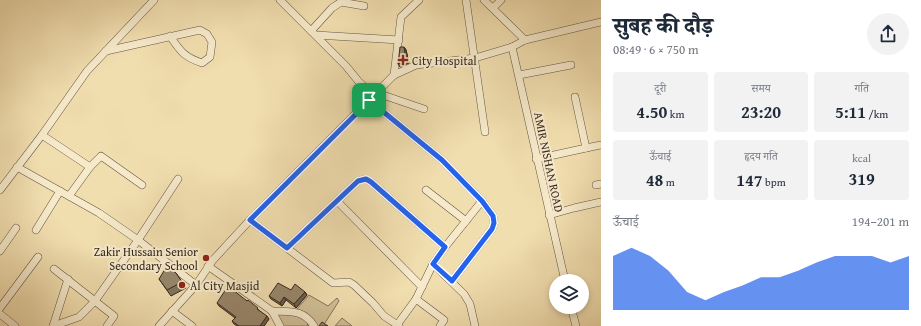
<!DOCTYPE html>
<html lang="hi">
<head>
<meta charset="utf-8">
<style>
  body { margin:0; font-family:"Gentium Book Plus","Noto Serif Devanagari",serif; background:#f2f2f3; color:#1f2937; height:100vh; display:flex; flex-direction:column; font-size:15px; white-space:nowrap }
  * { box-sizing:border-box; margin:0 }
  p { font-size:13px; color:#747a83 }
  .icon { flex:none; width:22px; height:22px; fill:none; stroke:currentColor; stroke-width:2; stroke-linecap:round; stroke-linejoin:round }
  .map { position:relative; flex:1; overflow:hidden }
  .panel { display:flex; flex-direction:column; background:#fff; width:320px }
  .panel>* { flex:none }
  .fabs { position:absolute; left:549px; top:274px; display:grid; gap:8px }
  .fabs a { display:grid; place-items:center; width:40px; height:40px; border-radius:50%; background:#fff; box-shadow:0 2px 6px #0003; font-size:20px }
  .pin { position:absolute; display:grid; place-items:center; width:34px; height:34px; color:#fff; margin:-17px; border-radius:8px; box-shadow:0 2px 6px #0006 }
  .round { display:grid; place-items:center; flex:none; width:42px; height:42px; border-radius:21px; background:#f2f2f3 }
  .summary { display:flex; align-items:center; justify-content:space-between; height:68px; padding:0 12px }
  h1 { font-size:22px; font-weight:800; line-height:30px }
  .metrics { display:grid; grid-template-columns:repeat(3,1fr); gap:6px; height:68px; padding:4px 12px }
  .metrics div { display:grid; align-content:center; border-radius:4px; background:#f2f2f3; text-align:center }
  .metrics b { font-size:17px; font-weight:800 }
  .metrics small { font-size:11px; font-weight:400 }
  .metrics p { font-size:11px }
  .chart { height:112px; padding:8px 12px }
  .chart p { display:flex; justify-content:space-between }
  .chart svg { width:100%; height:72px; margin-top:4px; fill:#2563eb; opacity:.7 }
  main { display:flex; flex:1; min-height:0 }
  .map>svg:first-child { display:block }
  .grass { fill:#d1bf97; stroke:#83735b }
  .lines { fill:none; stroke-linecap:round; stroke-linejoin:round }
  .minor-casing { stroke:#645543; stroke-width:8 }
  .minor { stroke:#f6eacb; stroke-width:7 }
  .wall { fill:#82735b; stroke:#35271f }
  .shaded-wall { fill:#6a5e4a; stroke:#35271f }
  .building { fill:#97866a; stroke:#35271f }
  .route-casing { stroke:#fff; stroke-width:8 }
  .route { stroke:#2563eb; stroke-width:5 }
  .poi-dot { fill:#8f2418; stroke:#f6eacb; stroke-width:1.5 }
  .labels { text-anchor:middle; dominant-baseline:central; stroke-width:4; stroke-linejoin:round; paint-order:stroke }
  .poi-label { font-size:12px; fill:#35271f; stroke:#f6eacb; text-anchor:start }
  .street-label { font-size:12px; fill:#35271f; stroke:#f6eacb }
</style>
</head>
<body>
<main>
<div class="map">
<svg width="601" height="326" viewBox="0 0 601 326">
  <rect width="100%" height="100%" fill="#f1deaf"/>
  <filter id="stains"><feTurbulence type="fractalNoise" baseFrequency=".005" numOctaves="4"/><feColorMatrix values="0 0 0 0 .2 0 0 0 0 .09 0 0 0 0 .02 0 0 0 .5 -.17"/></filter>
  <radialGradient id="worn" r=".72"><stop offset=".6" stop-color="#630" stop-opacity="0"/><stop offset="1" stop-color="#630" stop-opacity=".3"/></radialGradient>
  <!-- grass -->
  <g class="grass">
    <path d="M309,295L328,306L337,298L339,301L323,326H308L309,321L307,326H283L276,313L299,312L297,309Z"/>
    <path d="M342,318L352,326H335Z"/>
  </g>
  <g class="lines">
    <!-- minor casing -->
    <g class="minor-casing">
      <g id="minor">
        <path d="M280,0L346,66L359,82L375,96"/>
        <path d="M466,0L485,132"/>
        <path d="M484,0L525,40"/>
        <path d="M493,8L501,0"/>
        <path d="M311,31L332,8L341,2L364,6"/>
        <path d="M316,35L399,40"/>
        <path d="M512,47L565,281"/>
        <path d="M106,51L200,30L207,34L212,42L210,57L202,63C184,57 181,52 170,36"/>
        <path d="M394,75L401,17L419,0"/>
        <path d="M519,75L571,65"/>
        <path d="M377,93L424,109"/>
        <path d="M369,100L442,160L482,201L493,216L494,223L492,229L452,281"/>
        <path d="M42,135L90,167"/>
        <path d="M586,148L601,145"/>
        <path d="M536,159L586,148L575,97"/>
        <path d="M17,167L99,213L138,240L196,285"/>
        <path d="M596,185L601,184"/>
        <path d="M0,190L42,135L87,71L154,0"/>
        <path d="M426,190L466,221"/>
        <path d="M69,196L90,167L101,156L142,185"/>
        <path d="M337,201L422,287"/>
        <path d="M549,215L574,208L601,202"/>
        <path d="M250,220L333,283L349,282L354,285L373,303L384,316L399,326"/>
        <path d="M36,230L60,191"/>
        <path d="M445,247L482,201"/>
        <path d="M287,248L358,181L365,179L371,182L445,247L433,264L416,299L397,325"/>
        <path d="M0,251L16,228"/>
        <path d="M433,264L464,294L470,304L475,326"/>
        <path d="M208,266L272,311L280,326"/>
        <path d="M54,269L114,316L107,326"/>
        <path d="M416,299L444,320L440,326"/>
        <path d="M571,307L576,326"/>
        <path d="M0,308L38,257"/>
        <path d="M172,311L192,326"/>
        <path d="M272,311C290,312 303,309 314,326"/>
        <path d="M0,314L15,326"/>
        <path d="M53,326L79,317L95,301L138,240L178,179"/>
        <path d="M53,326L68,279"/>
        <path d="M159,326L196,285L213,260L250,220L394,75L416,65L475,58L512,47L525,40L601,22"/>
      </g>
    </g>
    <!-- minor -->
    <use href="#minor" class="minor"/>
  </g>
  <!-- wall -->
  <g class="wall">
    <path d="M404,47L406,50L409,63L400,67L398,64Z"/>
    <path d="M176,273L186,288L171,296L159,279Z"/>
    <path d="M291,290L305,292L307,295L296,308L286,300L282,306L271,299L269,296Z"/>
    <path d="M247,301L260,311L269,319L264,326H237L234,324L232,321L235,318L219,306L217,303Z"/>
  </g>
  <!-- shaded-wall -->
  <g class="shaded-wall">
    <path d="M404,47L406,50L409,63L406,60Z"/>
    <path d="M305,292L307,295L296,308L294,304Z"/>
    <path d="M284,297L286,300L282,306L280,303Z"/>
    <path d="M267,316L269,319L264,326H260Z"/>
  </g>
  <!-- building -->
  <g class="building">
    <path d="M400,47H404L406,60L398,64Z"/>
    <path d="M167,266L176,273L182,282L167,290L159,279Z"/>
    <path d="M278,283L291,290L295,284L305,292L294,304L284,297L280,303L269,296Z"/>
    <path d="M228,286L247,301L248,300L258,308L257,309L267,316L260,326H239L232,321L236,317L217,303Z"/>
    <path d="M322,322L328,326H319Z"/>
  </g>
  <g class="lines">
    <!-- route casing -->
    <g class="route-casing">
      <path id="route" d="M369,100L442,160L482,201L493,216L494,223L492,229L452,281L433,264L445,247L371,182L366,179L358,181L287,248L250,220L360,110Z"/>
    </g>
    <!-- route -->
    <use href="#route" class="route"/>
  </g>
  <!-- markers -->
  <g class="poi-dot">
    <path d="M401 54h4v4h4v4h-4v4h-4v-4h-4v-4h4z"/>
    <circle cx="206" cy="258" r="4"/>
    <circle cx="182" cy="285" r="4"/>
  </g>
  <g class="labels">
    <!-- poi labels -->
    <g class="poi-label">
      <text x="412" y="60">City Hospital</text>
      <text x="198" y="251" text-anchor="end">Zakir Hussain Senior<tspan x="198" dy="14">Secondary School</tspan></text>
      <text x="190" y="285">Al City Masjid</text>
    </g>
    <!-- street labels -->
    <g class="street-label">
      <text transform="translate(549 162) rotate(78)">AMIR NISHAN ROAD</text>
    </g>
  </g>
  <rect width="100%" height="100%" filter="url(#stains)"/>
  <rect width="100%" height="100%" fill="url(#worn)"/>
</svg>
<div class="fabs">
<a><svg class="icon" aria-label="layers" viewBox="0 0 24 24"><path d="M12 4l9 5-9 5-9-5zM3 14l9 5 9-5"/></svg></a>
</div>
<div class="pin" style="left:369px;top:100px;background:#1e9e55"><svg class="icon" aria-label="arrive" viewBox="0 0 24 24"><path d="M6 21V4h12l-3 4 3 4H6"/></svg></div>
</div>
<section class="panel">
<div class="summary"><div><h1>सुबह की दौड़</h1><p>08:49 · 6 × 750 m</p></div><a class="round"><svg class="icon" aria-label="share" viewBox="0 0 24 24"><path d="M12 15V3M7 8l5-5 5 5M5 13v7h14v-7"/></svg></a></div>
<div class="metrics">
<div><p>दूरी</p><b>4.50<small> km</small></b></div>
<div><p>समय</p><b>23:20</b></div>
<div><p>गति</p><b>5:11<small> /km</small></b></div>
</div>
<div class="metrics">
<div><p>ऊँचाई</p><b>48<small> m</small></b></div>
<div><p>हृदय गति</p><b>147<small> bpm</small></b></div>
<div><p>kcal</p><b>319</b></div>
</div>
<div class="chart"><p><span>ऊँचाई</span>194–201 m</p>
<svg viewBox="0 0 160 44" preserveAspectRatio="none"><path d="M0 44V11L10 6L20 11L30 20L40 33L50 38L60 33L70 29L80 24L90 24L100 20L110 15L120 11L130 11L140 11L150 15L160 11V44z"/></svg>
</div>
</section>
</main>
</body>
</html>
